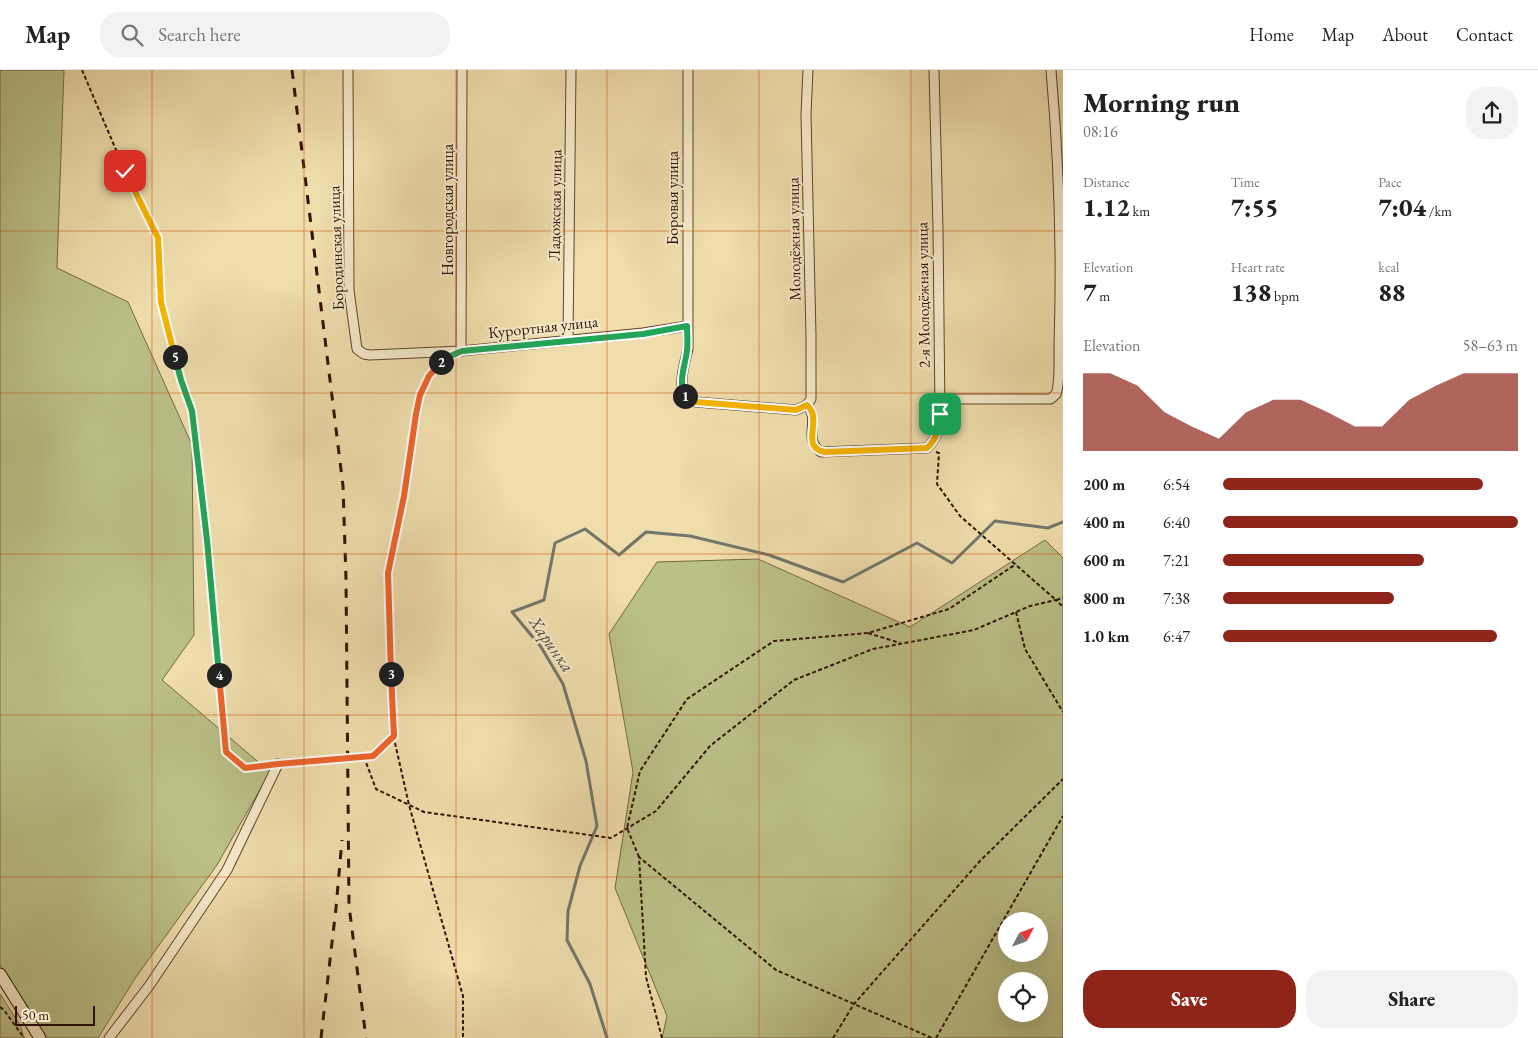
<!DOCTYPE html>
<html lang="en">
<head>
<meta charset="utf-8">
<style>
  body { margin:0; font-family:"EB Garamond",serif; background:#f2f2f2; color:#222; height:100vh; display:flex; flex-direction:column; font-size:19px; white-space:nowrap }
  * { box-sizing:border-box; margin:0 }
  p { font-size:16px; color:#767676 }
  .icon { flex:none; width:28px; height:28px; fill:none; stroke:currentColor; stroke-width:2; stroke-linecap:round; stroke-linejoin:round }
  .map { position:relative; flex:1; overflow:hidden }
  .drawer { display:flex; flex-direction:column; background:#fff; width:475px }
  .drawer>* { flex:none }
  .needle { width:32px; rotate:49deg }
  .tools { position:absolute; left:998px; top:842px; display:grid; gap:10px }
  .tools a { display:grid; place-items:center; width:50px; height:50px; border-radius:50%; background:#fff; box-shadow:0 5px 20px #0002; font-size:25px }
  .scale { position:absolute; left:15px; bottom:12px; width:80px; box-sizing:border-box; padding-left:5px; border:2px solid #2f1202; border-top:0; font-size:14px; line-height:18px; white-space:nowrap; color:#2f1202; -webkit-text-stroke:4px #f5e9c9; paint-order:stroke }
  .pin { position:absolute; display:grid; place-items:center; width:42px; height:42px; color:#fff; margin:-21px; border-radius:10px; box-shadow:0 2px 8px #0006 }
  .km { position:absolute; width:25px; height:25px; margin:-12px; border-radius:50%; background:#222; color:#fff; font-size:14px; line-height:25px; text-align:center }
  .round { display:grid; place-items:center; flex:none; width:52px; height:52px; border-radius:20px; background:#f2f2f2 }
  .overview { display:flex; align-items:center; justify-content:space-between; height:85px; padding:0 20px }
  h1 { font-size:28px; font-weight:800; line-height:38px }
  .figures { display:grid; grid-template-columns:repeat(3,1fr); gap:8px; height:85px; padding:5px 20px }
  .figures div { display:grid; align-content:center }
  .figures b { font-size:25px; font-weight:800 }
  .figures small { font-size:14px; font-weight:400 }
  .figures p { font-size:14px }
  .chart { height:140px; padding:10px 20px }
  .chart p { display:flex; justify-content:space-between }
  .chart svg { width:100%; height:90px; margin-top:5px; fill:#8f2418; opacity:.7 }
  .cta { display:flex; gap:10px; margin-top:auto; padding:10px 20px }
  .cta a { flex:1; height:58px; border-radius:20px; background:#8f2418; color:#fff; font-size:20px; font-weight:800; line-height:58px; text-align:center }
  .cta a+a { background:#f2f2f2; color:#222 }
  ul { padding:0 20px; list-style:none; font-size:16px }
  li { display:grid; grid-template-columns:80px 60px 1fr; align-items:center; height:38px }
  li i { height:12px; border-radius:6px; background:#8f2418 }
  header { display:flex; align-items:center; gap:30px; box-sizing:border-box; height:70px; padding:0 25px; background:#fff; border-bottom:1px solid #e0e0e0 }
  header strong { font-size:24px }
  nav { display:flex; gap:28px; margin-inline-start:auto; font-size:18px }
  .search { width:350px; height:45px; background:#f2f2f2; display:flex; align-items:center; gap:12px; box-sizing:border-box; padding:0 18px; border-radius:20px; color:#767676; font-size:19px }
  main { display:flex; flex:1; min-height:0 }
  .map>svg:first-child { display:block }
  .green { fill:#bbc088; stroke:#756945; fill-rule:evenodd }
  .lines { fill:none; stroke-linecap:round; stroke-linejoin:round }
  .stream { stroke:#72776d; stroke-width:3 }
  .lane-casing { stroke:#5f452c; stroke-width:6 }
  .street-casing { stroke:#5f452c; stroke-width:11 }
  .secondary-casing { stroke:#2f1202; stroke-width:13 }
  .path { stroke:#2f1202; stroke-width:2; stroke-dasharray:4 2.5; stroke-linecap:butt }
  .lane { stroke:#f5e9c9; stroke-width:4.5 }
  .street { stroke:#f5e9c9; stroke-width:9 }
  .secondary { stroke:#f5e9c9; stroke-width:11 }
  .rail { stroke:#2f1202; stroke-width:3; stroke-dasharray:9 9; stroke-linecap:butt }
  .split-1-casing { stroke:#fff; stroke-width:10 }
  .split-2-casing { stroke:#fff; stroke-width:10 }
  .split-3-casing { stroke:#fff; stroke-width:10 }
  .split-4-casing { stroke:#fff; stroke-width:10 }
  .split-5-casing { stroke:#fff; stroke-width:10 }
  .split-6-casing { stroke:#fff; stroke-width:10 }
  .split-1 { stroke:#f5b400; stroke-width:6 }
  .split-2 { stroke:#22a559; stroke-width:6 }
  .split-3 { stroke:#f0652b; stroke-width:6 }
  .split-4 { stroke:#f0652b; stroke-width:6 }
  .split-5 { stroke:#22a559; stroke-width:6 }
  .split-6 { stroke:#f5b400; stroke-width:6 }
  .grid { fill:none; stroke:#d6520b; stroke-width:1; stroke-opacity:0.55 }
  .labels { text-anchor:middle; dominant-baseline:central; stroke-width:4; stroke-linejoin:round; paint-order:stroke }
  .street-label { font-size:16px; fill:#2f1202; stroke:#f5e9c9 }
  .water-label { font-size:18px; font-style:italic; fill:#564d40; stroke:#f5e9c9 }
</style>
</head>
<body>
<header>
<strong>Map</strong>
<div class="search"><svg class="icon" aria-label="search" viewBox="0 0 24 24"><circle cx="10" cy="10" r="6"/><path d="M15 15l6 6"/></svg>Search here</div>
<nav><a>Home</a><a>Map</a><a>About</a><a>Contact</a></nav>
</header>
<main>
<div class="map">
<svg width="1063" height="968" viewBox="0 0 1063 968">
  <rect width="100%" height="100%" fill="#efddac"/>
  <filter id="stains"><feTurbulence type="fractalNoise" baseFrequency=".004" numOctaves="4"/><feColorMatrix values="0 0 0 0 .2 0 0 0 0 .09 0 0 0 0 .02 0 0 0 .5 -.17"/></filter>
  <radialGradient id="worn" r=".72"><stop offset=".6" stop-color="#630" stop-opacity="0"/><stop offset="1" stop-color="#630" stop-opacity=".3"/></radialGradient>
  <!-- green -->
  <g class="green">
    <path d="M0,0H64L57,198L128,232L192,375L194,565L162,610L270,702L217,795L136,907L98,968H43L0,895Z"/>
    <path d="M1045,470L1063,488V968H662L667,946L615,818L633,702L609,564L657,492L758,489L910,557ZM1039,851V884H1006V851ZM1039,911V944H1006V911Z"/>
    <path d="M0,924L20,955L24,968H0Z"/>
  </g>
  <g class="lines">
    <!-- stream -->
    <path class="stream" d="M607,968L590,914L567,870L568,841L580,796L597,756L586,691L563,614L541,577L512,542L544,530L555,473L585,459L619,485L646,462L690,466L769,485L843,512L917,473L952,493L995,451L1048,458L1063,452"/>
    <!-- lane casing -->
    <g class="lane-casing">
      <path id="lane" d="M394,665L388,503L404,426L416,344L420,325L429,306L443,289L453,284"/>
    </g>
    <!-- street casing -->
    <g class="street-casing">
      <g id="street">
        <path d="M348,0L349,220L357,279L364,284L370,285L461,281L643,263L687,256"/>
        <path d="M688,0V279C684,297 673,325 696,332L796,340L807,335L811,329V266L806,44L808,0"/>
        <path d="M568,270L571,0"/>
        <path d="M461,281L462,0"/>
        <path d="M939,329H1050C1052,328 1055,325 1056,324C1060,315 1059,285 1059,275C1062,183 1059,91 1051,0"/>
        <path d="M807,335C821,351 802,368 821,382L927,378C937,369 939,358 940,344L938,159L934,0"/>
        <path d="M109,968L149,916L227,800L278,694"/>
      </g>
    </g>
    <!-- secondary casing -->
    <g class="secondary-casing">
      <path id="secondary" d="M0,904L40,968"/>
    </g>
    <!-- path -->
    <g class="path">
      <path d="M82,0L125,101L158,168L161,232L181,310L192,341L207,470L227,682L245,698L268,695"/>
      <path d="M936,382L939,383L937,414L960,446L1056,530L1063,528"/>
      <path d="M1016,542L1025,579L1063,642"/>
      <path d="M868,563L900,573"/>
      <path d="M395,673L409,735L463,926V968"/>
      <path d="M364,687L376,719L424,742L611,768L656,741L710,676L794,610L873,579L974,560L1030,536L1056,530L1063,537"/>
      <path d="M287,693L373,686L388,671"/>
      <path d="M639,787L627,758L640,701L687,629L774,571L868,563L949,539L1016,494"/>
      <path d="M0,937L4,940L24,968"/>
      <path d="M662,968L646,907L639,787L776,900L932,968"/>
      <path d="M833,968L854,934L980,791L1063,709"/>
      <path d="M936,968L1063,746"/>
    </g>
    <!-- lane -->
    <use href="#lane" class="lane"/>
    <!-- street -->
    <use href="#street" class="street"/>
    <!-- secondary -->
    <use href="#secondary" class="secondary"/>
    <!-- rail -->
    <g class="rail">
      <path d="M292,0L343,416L346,509L349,836L366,968"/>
      <path d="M321,968L336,838L342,770"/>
    </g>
  </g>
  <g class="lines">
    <!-- split-1 casing -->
    <g class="split-1-casing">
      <path id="split-1" d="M685,326L689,330L696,332L796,340L807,335C809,337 811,339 812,342C818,356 802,378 825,382L927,378C937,369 939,358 940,344"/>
    </g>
    <!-- split-2 casing -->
    <g class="split-2-casing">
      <path id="split-2" d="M441,292L443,289L462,281L643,264L687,256C687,264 688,273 687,281C685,296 678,311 685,326"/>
    </g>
    <!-- split-3 casing -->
    <g class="split-3-casing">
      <path id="split-3" d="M391,604L388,503L404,426L416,344L420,325L429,306L441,292"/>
    </g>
    <!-- split-4 casing -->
    <g class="split-4-casing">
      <path id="split-4" d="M219,605L226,682L245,698L278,694L373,686L394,666L391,604"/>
    </g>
    <!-- split-5 casing -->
    <g class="split-5-casing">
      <path id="split-5" d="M175,287L181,310L192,341L207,470L219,605"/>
    </g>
    <!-- split-6 casing -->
    <g class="split-6-casing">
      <path id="split-6" d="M125,101L158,168L161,232L175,287"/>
    </g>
    <!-- split-1 -->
    <use href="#split-1" class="split-1"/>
    <!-- split-2 -->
    <use href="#split-2" class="split-2"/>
    <!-- split-3 -->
    <use href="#split-3" class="split-3"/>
    <!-- split-4 -->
    <use href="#split-4" class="split-4"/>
    <!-- split-5 -->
    <use href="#split-5" class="split-5"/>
    <!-- split-6 -->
    <use href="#split-6" class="split-6"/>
  </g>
  <!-- grid -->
  <path class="grid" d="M152,0V968M304,0V968M456,0V968M607,0V968M759,0V968M911,0V968M0,161H1063M0,323H1063M0,484H1063M0,645H1063M0,807H1063"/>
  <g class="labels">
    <!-- street labels -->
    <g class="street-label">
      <text transform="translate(672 128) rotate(-90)">Боровая улица</text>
      <text transform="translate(555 135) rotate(-89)">Ладожская улица</text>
      <text transform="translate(447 140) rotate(-90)">Новгородская улица</text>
      <text transform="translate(794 169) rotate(-91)">Молодёжная улица</text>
      <text transform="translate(336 178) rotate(-92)">Бородинская улица</text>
      <text transform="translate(923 225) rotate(-91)">2-я Молодёжная улица</text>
      <text transform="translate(543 257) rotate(-6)">Курортная улица</text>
    </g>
    <!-- water labels -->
    <g class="water-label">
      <text transform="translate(552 574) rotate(55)">Харинка</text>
    </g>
  </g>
  <rect width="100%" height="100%" filter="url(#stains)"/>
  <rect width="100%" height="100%" fill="url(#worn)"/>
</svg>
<div class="tools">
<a><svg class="needle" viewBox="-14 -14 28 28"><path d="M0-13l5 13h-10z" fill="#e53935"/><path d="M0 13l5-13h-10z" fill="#767676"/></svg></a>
<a><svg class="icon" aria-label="locate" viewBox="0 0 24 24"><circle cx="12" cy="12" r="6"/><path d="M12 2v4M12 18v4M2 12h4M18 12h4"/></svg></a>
</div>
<div class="scale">50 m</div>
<div class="pin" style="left:940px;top:344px;background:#1e9e55"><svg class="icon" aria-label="arrive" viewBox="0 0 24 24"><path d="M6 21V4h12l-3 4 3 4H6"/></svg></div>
<div class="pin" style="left:125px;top:101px;background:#d93025"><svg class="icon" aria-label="check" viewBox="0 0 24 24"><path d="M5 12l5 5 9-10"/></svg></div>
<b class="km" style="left:685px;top:326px">1</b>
<b class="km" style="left:441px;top:292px">2</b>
<b class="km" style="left:391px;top:604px">3</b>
<b class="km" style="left:219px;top:605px">4</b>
<b class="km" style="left:175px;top:287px">5</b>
</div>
<section class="drawer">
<div class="overview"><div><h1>Morning run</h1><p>08:16</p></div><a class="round"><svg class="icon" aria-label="share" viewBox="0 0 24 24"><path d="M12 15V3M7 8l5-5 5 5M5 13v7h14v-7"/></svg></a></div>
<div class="figures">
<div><p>Distance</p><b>1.12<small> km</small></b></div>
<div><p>Time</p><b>7:55</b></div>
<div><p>Pace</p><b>7:04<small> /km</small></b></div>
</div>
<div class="figures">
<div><p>Elevation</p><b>7<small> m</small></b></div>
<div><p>Heart rate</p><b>138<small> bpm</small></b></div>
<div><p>kcal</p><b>88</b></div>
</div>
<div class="chart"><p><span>Elevation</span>58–63 m</p>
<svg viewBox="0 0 160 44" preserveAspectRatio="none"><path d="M0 44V6L10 6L20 12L30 25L40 32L50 38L60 25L70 19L80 19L90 25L100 32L110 32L120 19L130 12L140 6L150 6L160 6V44z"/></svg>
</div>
<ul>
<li><b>200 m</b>6:54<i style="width:88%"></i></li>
<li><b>400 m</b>6:40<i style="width:100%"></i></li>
<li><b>600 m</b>7:21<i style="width:68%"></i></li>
<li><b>800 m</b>7:38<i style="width:58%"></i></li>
<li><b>1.0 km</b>6:47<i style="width:93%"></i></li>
</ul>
<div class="cta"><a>Save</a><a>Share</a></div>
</section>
</main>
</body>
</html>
